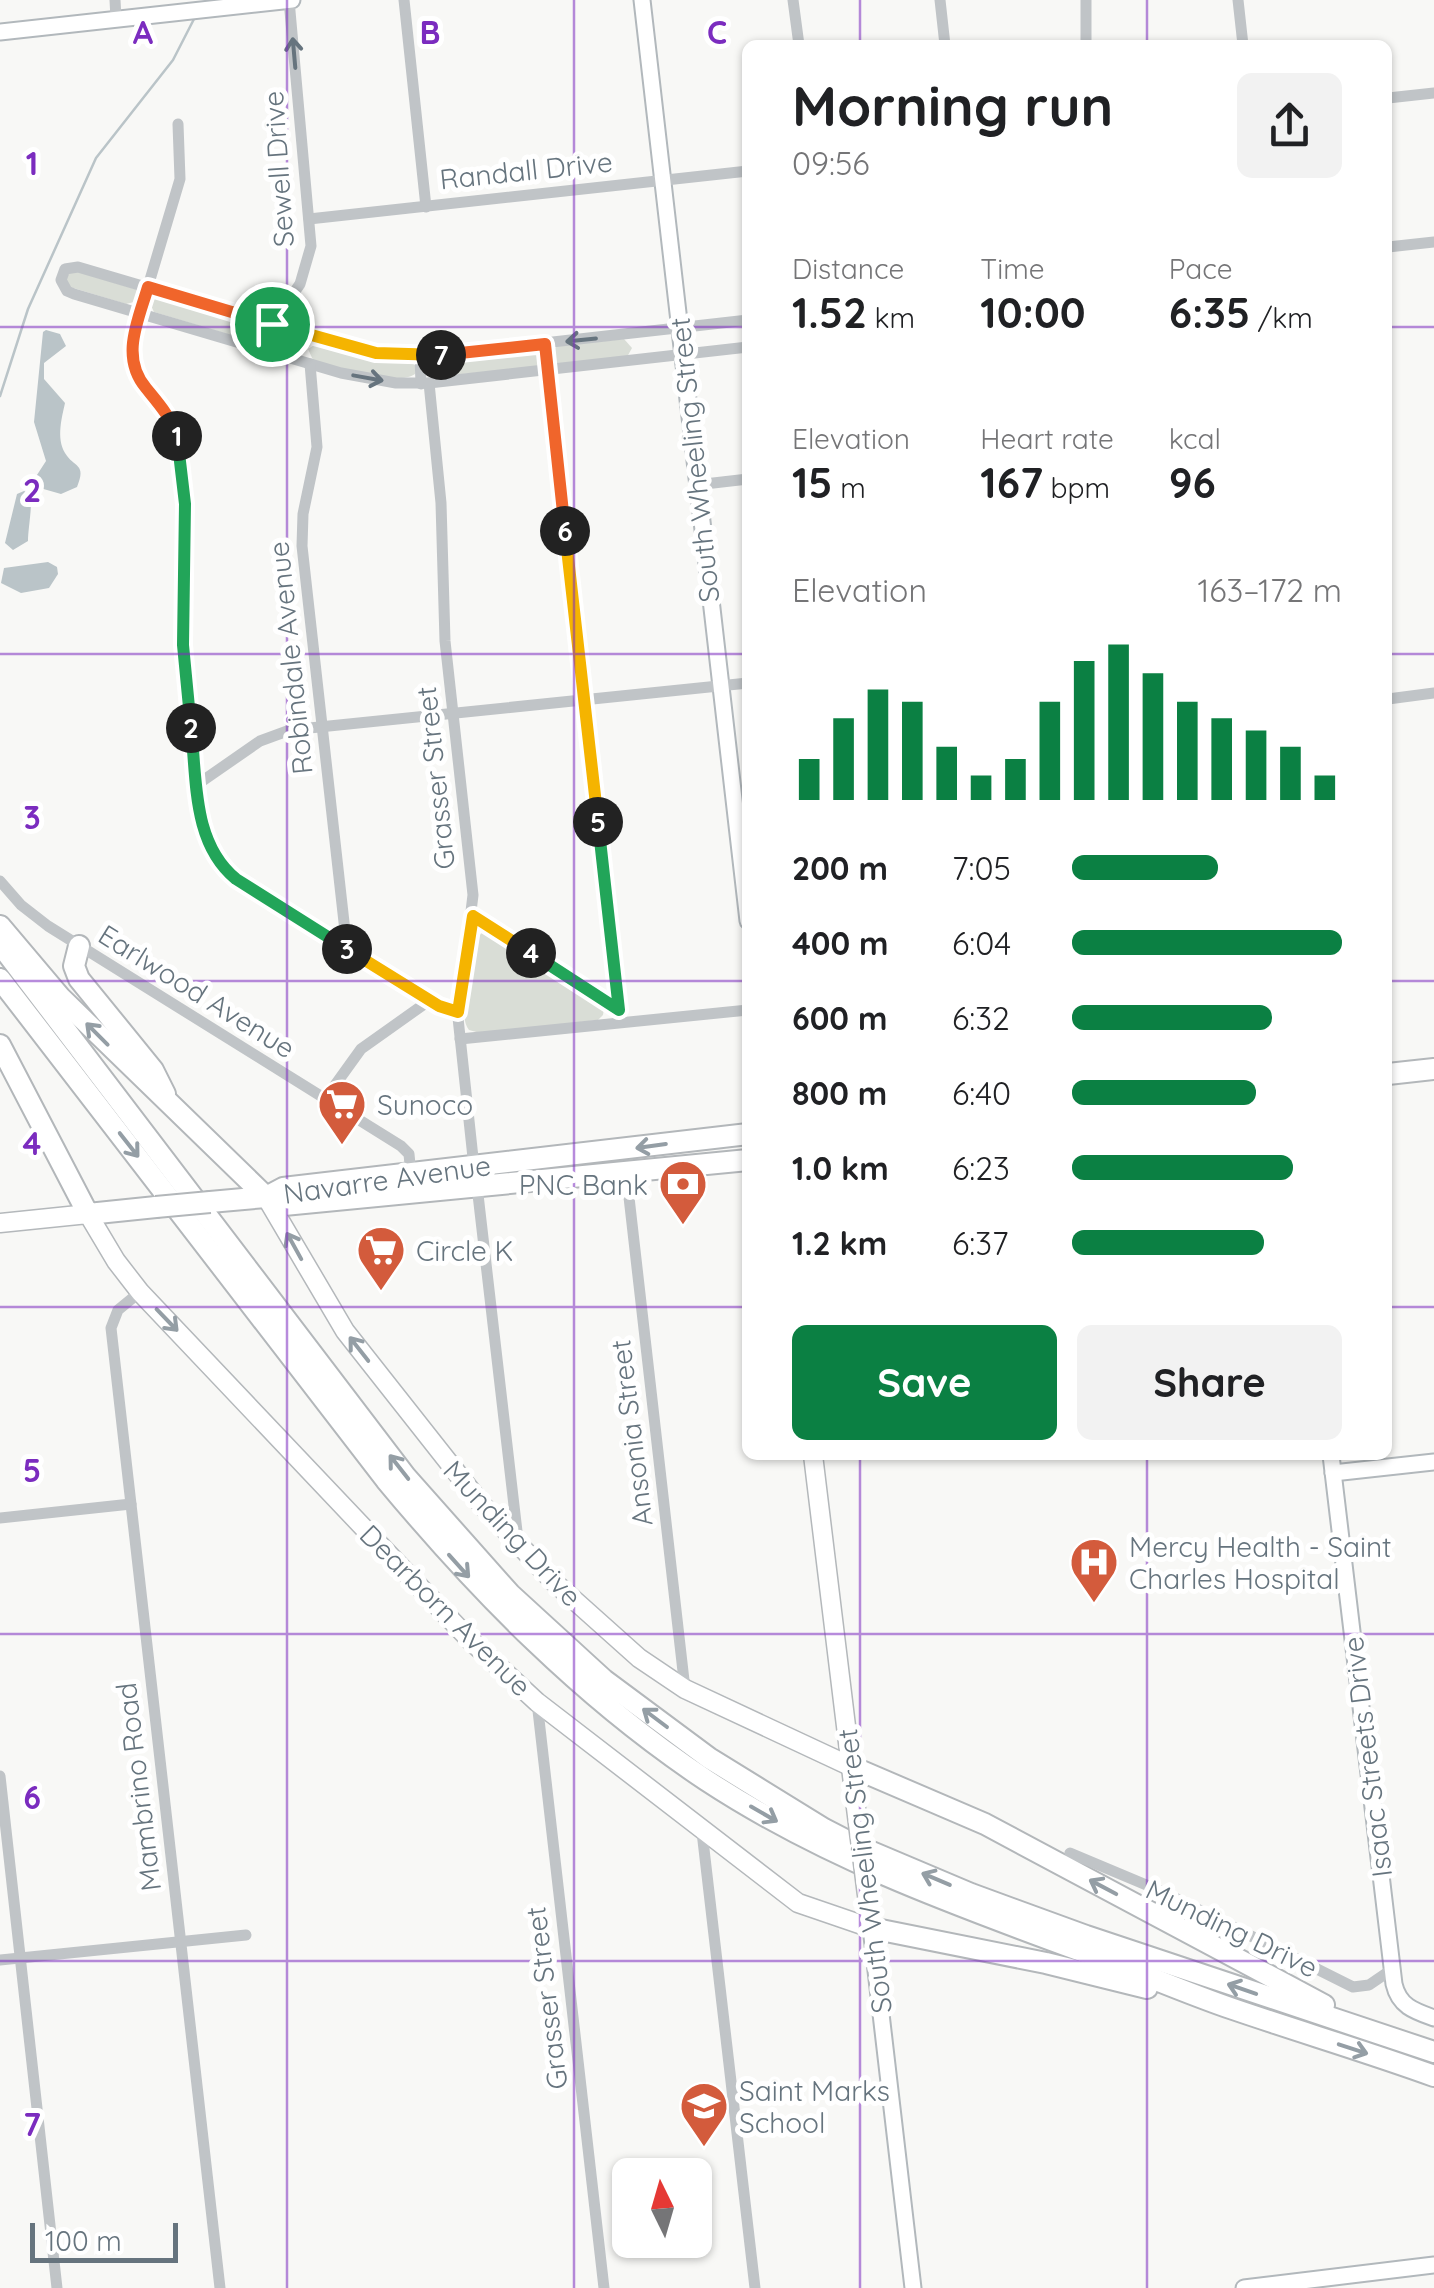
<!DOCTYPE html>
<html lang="en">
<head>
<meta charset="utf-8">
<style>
  body { margin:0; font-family:Quicksand,sans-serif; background:#f2f2f2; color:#202124; height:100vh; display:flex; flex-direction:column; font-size:38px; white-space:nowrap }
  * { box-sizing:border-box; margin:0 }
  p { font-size:32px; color:#757577 }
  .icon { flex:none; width:55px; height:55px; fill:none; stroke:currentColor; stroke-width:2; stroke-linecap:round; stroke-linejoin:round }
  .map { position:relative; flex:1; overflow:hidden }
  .details { position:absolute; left:742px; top:40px; width:650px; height:1420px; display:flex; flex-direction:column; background:#fff; border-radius:15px; box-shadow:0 2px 8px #0004 }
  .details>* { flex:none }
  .needle { width:65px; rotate:355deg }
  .controls { position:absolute; left:612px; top:2158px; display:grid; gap:20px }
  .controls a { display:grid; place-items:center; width:100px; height:100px; border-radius:15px; background:#fff; box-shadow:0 2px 8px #0004; font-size:50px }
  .scale { position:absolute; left:30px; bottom:25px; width:148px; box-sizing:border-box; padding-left:10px; border:5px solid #66747e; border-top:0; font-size:28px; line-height:35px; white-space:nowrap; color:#66747e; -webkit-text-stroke:8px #fff; paint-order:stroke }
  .pin { position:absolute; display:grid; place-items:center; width:85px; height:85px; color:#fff; margin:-42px; border:5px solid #fff; border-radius:50%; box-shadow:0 2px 10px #0007 }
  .km { position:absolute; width:50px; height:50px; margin:-25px; border-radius:50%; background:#222; color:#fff; font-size:28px; line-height:50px; text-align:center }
  .round { display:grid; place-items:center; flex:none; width:105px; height:105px; border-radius:15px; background:#f2f2f2 }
  .summary { display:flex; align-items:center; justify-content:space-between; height:170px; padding:0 50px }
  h1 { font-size:55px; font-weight:700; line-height:75px }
  .stats { display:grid; grid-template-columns:repeat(3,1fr); gap:15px; height:170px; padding:10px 50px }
  .stats div { display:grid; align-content:center }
  .stats b { font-size:42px; font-weight:700 }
  .stats small { font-size:28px; font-weight:400 }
  .stats p { font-size:28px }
  .chart { height:280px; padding:20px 50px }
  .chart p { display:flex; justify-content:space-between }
  .chart svg { width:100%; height:180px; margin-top:10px; stroke:#0b8043; stroke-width:6 }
  .cta { display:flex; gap:20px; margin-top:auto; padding:20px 50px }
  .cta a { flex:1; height:115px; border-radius:15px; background:#0b8043; color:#fff; font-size:40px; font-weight:700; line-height:115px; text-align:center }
  .cta a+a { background:#f2f2f2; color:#202124 }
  ul { padding:0 50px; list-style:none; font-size:32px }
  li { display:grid; grid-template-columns:160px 120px 1fr; align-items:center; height:75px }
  li i { height:25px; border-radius:12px; background:#0b8043 }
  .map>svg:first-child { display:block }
  .green { fill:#d9ddd6 }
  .water { fill:#bac4c8 }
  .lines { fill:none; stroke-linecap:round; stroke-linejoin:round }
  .stream { stroke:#bac4c8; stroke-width:2.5 }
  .secondary-casing { stroke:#b2b8bc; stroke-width:19 }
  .primary-casing { stroke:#b4b8bb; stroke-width:21 }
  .highway-casing { stroke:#b3b7ba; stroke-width:24 }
  .street { stroke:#c0c4c7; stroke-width:11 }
  .secondary { stroke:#fff; stroke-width:15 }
  .primary { stroke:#fff; stroke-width:18 }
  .highway { stroke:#fff; stroke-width:20 }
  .primary-bridge-casing { stroke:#b4b8bb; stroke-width:21; stroke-linecap:butt }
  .highway-bridge-casing { stroke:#b3b7ba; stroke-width:24; stroke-linecap:butt }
  .primary-bridge { stroke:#fff; stroke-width:18 }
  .highway-bridge { stroke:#fff; stroke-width:20 }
  .oneway { stroke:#66747e }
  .oneway2 { stroke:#949ea5 }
  .split-1-casing { stroke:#fff; stroke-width:20 }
  .split-2-casing { stroke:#fff; stroke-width:20 }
  .split-3-casing { stroke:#fff; stroke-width:20 }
  .split-4-casing { stroke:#fff; stroke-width:20 }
  .split-5-casing { stroke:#fff; stroke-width:20 }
  .split-6-casing { stroke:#fff; stroke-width:20 }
  .split-7-casing { stroke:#fff; stroke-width:20 }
  .split-8-casing { stroke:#fff; stroke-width:20 }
  .split-1 { stroke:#f0652b; stroke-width:12 }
  .split-2 { stroke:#22a559; stroke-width:12 }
  .split-3 { stroke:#22a559; stroke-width:12 }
  .split-4 { stroke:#f5b400; stroke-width:12 }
  .split-5 { stroke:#22a559; stroke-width:12 }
  .split-6 { stroke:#f5b400; stroke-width:12 }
  .split-7 { stroke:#f0652b; stroke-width:12 }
  .split-8 { stroke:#f5b400; stroke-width:12 }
  .grid { fill:none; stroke:#7b2cbf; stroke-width:2.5; stroke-opacity:0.55 }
  .labels { text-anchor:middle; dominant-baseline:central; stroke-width:10; stroke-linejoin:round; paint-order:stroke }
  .street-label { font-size:28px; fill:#66747e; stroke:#fff }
  .poi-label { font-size:28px; fill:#66747e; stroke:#fff; text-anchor:start }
  .grid-label { font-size:32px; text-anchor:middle; font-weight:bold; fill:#7b2cbf; stroke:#fff; stroke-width:10; stroke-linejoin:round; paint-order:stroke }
</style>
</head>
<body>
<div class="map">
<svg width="1434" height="2288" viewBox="0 0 1434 2288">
  <rect width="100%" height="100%" fill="#f8f8f6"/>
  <!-- green -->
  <g class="green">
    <path d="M72,270L138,290V301L126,304L70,287L65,284V273Z"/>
    <path d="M159,295L267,327L270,338L260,344L154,312L149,301L153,296Z"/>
    <path d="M624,339L632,348L627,357L555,364L551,359V352L557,346Z"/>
    <path d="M319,342L408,360L416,366L415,374C396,387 335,366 313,360L308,349Z"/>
    <path d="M535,350L542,356L540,363L535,367L432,377L426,370V365L434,359Z"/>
    <path d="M483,932L599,1003L604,1008L603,1015L598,1020L480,1033L469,1030C456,1015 472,960 475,939Z"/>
  </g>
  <!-- water -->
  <g class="water">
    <path d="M46,330L60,334L66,346L44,363V379L65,403C62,417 56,438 65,453C74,468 87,463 77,487L61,494L40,488L35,478L46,461L34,422L43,332Z"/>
    <path d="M24,491L30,494C33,504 28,528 28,541L13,550L5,543L17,494Z"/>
    <path d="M48,562L57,567L58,574L49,588L21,593L1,583L4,568Z"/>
  </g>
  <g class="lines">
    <!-- stream -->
    <path class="stream" d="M0,396L28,309L96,158L173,60L194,19"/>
    <!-- secondary casing -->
    <g class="secondary-casing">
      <g id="secondary">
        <path d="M642,0L748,921"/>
        <path d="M0,32L292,0"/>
        <path d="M1331,1455L1394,1984C1399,2006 1414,2011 1434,2018"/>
        <path d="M1333,1473L1434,1462"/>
        <path d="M871,1928L913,2288"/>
        <path d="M1244,2288L1434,2265"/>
      </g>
    </g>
    <!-- primary casing -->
    <g class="primary-casing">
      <g id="primary">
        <path d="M266,1197L345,1331L483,1506L554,1582L639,1658L685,1689L852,1767"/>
        <path d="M0,1223L88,1214L116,1261L140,1292L470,1640L537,1702L798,1903L871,1928L869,1916"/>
        <path d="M813,1455L855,1800"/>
      </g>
    </g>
    <!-- highway casing -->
    <g class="highway-casing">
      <g id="highway">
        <path d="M0,926L60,997L266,1197L284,1205L748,1160"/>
        <path d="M0,944L406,1477L510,1594L604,1680L709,1758L824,1829L855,1845L971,1894L1086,1936L1434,2052"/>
        <path d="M79,946L74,966L79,979L153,1070L165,1094"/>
        <path d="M0,979L386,1480C480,1593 583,1698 706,1780C823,1857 953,1904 1084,1952C1134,1970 1183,1992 1233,2009C1300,2032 1368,2052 1434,2076"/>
        <path d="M0,1045L88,1214L156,1207"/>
        <path d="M1388,1074L1434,1069"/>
        <path d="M210,1202L266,1197L283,1188L748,1134"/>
        <path d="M852,1767L985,1824L1324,2005"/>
        <path d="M871,1928L1046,1963L1147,1988"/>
      </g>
    </g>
    <!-- street -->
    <g class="street">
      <path d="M115,0L116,19"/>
      <path d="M404,0L426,207"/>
      <path d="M793,0L799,45"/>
      <path d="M940,0L945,45"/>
      <path d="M1238,0L1243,45"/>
      <path d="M1086,45V0"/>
      <path d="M1388,98L1434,93"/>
      <path d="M178,124L180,179L135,330L132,350L136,373L170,419L178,441L186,530L184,662L202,822L214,854L236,879L439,1006L458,1011"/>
      <path d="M309,219L748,171"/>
      <path d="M1388,247L1434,242"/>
      <path d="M748,320L436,355H394L356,349L78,267L65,269L61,280L67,291L74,294L341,373L396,383H429L748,347"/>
      <path d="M272,324L300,284L311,246L289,0"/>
      <path d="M270,352L278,325"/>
      <path d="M420,356L421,384"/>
      <path d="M310,364L317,447L303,514L302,546L347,949"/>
      <path d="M546,370L619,1010"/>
      <path d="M429,383L441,503L445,641L473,895L458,1018L474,1167"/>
      <path d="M696,485L748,479"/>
      <path d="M1388,699L1434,693"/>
      <path d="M198,784L260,741L290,730L748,683"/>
      <path d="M0,881L21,905L48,926L401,1146L409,1154L411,1175"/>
      <path d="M473,916L621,1011"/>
      <path d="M460,1039L748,1010"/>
      <path d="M325,1099L361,1049L430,1000"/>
      <path d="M626,1171L685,1689"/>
      <path d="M477,1186L518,1540"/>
      <path d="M140,1292L118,1310L111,1328L220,2288"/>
      <path d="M0,1518L131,1504"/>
      <path d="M537,1702L604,2288"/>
      <path d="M0,1776L57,2288"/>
      <path d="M702,1832L755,2288"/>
      <path d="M1070,1853L1163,1892L1353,1987L1369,1985L1391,1970"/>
      <path d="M0,1960L246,1935"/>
    </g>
    <!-- secondary -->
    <use href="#secondary" class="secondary"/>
    <!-- primary -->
    <use href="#primary" class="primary"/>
    <!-- highway -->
    <use href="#highway" class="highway"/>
    <!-- primary-bridge casing -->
    <g class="primary-bridge-casing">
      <path id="primary-bridge" d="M855,1800L869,1911"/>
    </g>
    <!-- highway-bridge casing -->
    <g class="highway-bridge-casing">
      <path id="highway-bridge" d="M156,1207L210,1202"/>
    </g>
    <!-- primary-bridge -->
    <use href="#primary-bridge" class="primary-bridge"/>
    <!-- highway-bridge -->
    <use href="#highway-bridge" class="highway-bridge"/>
  </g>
  <!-- one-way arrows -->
  <defs><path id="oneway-shaft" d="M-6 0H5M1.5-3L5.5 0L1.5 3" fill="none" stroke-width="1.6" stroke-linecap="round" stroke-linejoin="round" transform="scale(2.5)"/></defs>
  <g class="oneway">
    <use href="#oneway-shaft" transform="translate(294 53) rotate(-95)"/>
    <use href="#oneway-shaft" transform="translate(581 340) rotate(174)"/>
    <use href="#oneway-shaft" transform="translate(368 378) rotate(10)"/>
  </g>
  <g class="oneway2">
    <use href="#oneway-shaft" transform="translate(97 1034) rotate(-135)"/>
    <use href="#oneway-shaft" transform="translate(129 1145) rotate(52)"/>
    <use href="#oneway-shaft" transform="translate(651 1146) rotate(172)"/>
    <use href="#oneway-shaft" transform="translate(294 1246) rotate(-119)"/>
    <use href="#oneway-shaft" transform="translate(167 1320) rotate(46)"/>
    <use href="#oneway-shaft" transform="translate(359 1349) rotate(-128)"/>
    <use href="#oneway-shaft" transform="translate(399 1467) rotate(-128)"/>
    <use href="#oneway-shaft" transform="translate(459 1566) rotate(48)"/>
    <use href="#oneway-shaft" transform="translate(655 1718) rotate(-143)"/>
    <use href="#oneway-shaft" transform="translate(764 1814) rotate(30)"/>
    <use href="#oneway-shaft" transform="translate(936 1879) rotate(-157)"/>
    <use href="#oneway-shaft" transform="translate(1103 1887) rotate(-152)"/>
    <use href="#oneway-shaft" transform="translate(1242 1989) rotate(-161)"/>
    <use href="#oneway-shaft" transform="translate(1353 2049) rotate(18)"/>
  </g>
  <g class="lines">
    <!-- split-1 casing -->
    <g class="split-1-casing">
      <path id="split-1" d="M177,436C170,416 159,404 146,388C120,357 138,321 148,287L272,324"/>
    </g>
    <!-- split-2 casing -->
    <g class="split-2-casing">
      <path id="split-2" d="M177,436L185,504L183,645L191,728"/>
    </g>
    <!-- split-3 casing -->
    <g class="split-3-casing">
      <path id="split-3" d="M191,728C197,780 192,843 236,879L347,949"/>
    </g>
    <!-- split-4 casing -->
    <g class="split-4-casing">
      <path id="split-4" d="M347,949L439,1006L458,1012L473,916L531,953"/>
    </g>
    <!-- split-5 casing -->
    <g class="split-5-casing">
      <path id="split-5" d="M531,953L619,1010L598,822"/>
    </g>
    <!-- split-6 casing -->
    <g class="split-6-casing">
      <path id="split-6" d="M565,531L598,822"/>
    </g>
    <!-- split-7 casing -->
    <g class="split-7-casing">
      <path id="split-7" d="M441,355L545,344L565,531"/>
    </g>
    <!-- split-8 casing -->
    <g class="split-8-casing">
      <path id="split-8" d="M272,324L376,353L441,355"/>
    </g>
    <!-- split-1 -->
    <use href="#split-1" class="split-1"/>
    <!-- split-2 -->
    <use href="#split-2" class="split-2"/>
    <!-- split-3 -->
    <use href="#split-3" class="split-3"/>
    <!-- split-4 -->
    <use href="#split-4" class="split-4"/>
    <!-- split-5 -->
    <use href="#split-5" class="split-5"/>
    <!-- split-6 -->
    <use href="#split-6" class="split-6"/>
    <!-- split-7 -->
    <use href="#split-7" class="split-7"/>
    <!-- split-8 -->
    <use href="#split-8" class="split-8"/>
  </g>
  <!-- grid -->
  <path class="grid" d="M287,0V2288M574,0V2288M860,0V45M1147,0V45M0,327H748M1388,327H1434M0,654H748M1388,654H1434M0,981H748M1388,981H1434M0,1307H748M1388,1307H1434M860,1455V2288M1147,1455V2288M0,1634H1434M0,1961H1434"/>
  <!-- icons -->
  <defs>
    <g id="supermarket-pin" transform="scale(2.5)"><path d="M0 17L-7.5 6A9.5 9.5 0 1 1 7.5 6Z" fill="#d35b3c" stroke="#fff"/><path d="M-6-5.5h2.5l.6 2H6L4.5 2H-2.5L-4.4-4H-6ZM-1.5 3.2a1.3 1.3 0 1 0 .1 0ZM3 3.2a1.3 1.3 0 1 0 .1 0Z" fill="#fff"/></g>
    <g id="bank-pin" transform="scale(2.5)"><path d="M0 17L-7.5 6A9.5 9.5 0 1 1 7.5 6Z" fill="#d35b3c" stroke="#fff"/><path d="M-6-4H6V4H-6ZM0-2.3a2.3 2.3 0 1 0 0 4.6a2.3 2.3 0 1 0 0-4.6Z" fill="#fff"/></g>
    <g id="hospital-pin" transform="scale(2.5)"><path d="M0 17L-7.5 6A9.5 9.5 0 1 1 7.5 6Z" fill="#d35b3c" stroke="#fff"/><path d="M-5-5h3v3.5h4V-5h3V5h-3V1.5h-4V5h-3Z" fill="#fff"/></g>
    <g id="school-pin" transform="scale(2.5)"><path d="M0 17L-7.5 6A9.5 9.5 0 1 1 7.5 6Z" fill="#d35b3c" stroke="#fff"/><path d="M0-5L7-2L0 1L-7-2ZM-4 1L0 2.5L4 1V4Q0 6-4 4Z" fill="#fff"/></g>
  </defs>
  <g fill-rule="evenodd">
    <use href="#supermarket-pin" x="342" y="1104"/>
    <use href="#bank-pin" x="683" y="1184"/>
    <use href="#supermarket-pin" x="381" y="1250"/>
    <use href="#hospital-pin" x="1094" y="1562"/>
    <use href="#school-pin" x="704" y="2106"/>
  </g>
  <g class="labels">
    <!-- street labels -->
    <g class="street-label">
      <text transform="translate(278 169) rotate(-94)">Sewell Drive</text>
      <text transform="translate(526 170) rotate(-6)">Randall Drive</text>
      <text transform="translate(694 460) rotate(-96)">South Wheeling Street</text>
      <text transform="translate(290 658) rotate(-96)">Robindale Avenue</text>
      <text transform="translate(435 778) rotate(-96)">Grasser Street</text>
      <text transform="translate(197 991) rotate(32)">Earlwood Avenue</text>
      <text transform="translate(387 1179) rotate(-8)">Navarre Avenue</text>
      <text transform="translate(631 1433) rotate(-97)">Ansonia Street</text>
      <text transform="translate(513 1533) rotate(47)">Munding Drive</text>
      <text transform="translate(446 1610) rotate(45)">Dearborn Avenue</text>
      <text transform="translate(1367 1757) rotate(-97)">Isaac Streets Drive</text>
      <text transform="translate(138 1787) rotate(-97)">Mambrino Road</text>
      <text transform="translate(864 1871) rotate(-97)">South Wheeling Street</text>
      <text transform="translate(1232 1928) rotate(26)">Munding Drive</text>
      <text transform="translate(546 1998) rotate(-97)">Grasser Street</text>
    </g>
    <!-- poi labels -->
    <g class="poi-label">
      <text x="377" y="1104">Sunoco</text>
      <text x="648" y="1184" text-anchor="end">PNC Bank</text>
      <text x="416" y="1250">Circle K</text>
      <text x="1129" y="1546">Mercy Health - Saint<tspan x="1129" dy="32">Charles Hospital</tspan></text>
      <text x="739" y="2090">Saint Marks<tspan x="739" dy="32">School</tspan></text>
    </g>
  </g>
  <g class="grid-label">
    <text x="143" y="44">A</text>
    <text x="430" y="44">B</text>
    <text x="717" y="44">C</text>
    <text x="32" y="175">1</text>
    <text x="32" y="502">2</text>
    <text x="32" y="829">3</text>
    <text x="32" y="1155">4</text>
    <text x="32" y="1482">5</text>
    <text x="32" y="1809">6</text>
    <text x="32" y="2136">7</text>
  </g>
</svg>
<div class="controls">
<a><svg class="needle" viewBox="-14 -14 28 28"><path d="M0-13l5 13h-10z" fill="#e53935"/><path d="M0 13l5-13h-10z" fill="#757577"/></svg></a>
</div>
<div class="scale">100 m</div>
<div class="pin" style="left:272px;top:324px;background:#1e9e55"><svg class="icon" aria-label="arrive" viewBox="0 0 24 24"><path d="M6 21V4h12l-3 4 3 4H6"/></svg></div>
<b class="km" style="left:177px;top:436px">1</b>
<b class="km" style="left:191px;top:728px">2</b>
<b class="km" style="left:347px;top:949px">3</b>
<b class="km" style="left:531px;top:953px">4</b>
<b class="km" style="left:598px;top:822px">5</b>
<b class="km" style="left:565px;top:531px">6</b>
<b class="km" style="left:441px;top:355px">7</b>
<section class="details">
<div class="summary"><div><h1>Morning run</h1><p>09:56</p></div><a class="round"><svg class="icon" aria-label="share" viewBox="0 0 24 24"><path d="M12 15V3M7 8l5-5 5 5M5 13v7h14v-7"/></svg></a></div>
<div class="stats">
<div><p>Distance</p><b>1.52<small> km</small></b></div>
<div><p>Time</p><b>10:00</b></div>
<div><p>Pace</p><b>6:35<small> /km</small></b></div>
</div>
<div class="stats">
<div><p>Elevation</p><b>15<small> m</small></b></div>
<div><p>Heart rate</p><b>167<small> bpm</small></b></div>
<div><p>kcal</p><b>96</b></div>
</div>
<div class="chart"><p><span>Elevation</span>163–172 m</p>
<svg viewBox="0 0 160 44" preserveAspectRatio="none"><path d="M5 44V34M15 44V24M25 44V17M35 44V20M45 44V31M55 44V38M65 44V34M75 44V20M85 44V10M95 44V6M105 44V13M115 44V20M125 44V24M135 44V27M145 44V31M155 44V38"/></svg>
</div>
<ul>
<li><b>200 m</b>7:05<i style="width:54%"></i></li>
<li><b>400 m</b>6:04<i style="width:100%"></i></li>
<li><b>600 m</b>6:32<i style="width:74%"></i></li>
<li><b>800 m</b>6:40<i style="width:68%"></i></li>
<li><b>1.0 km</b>6:23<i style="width:82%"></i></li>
<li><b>1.2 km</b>6:37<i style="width:71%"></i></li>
</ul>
<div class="cta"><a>Save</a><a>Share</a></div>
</section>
</div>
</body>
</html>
